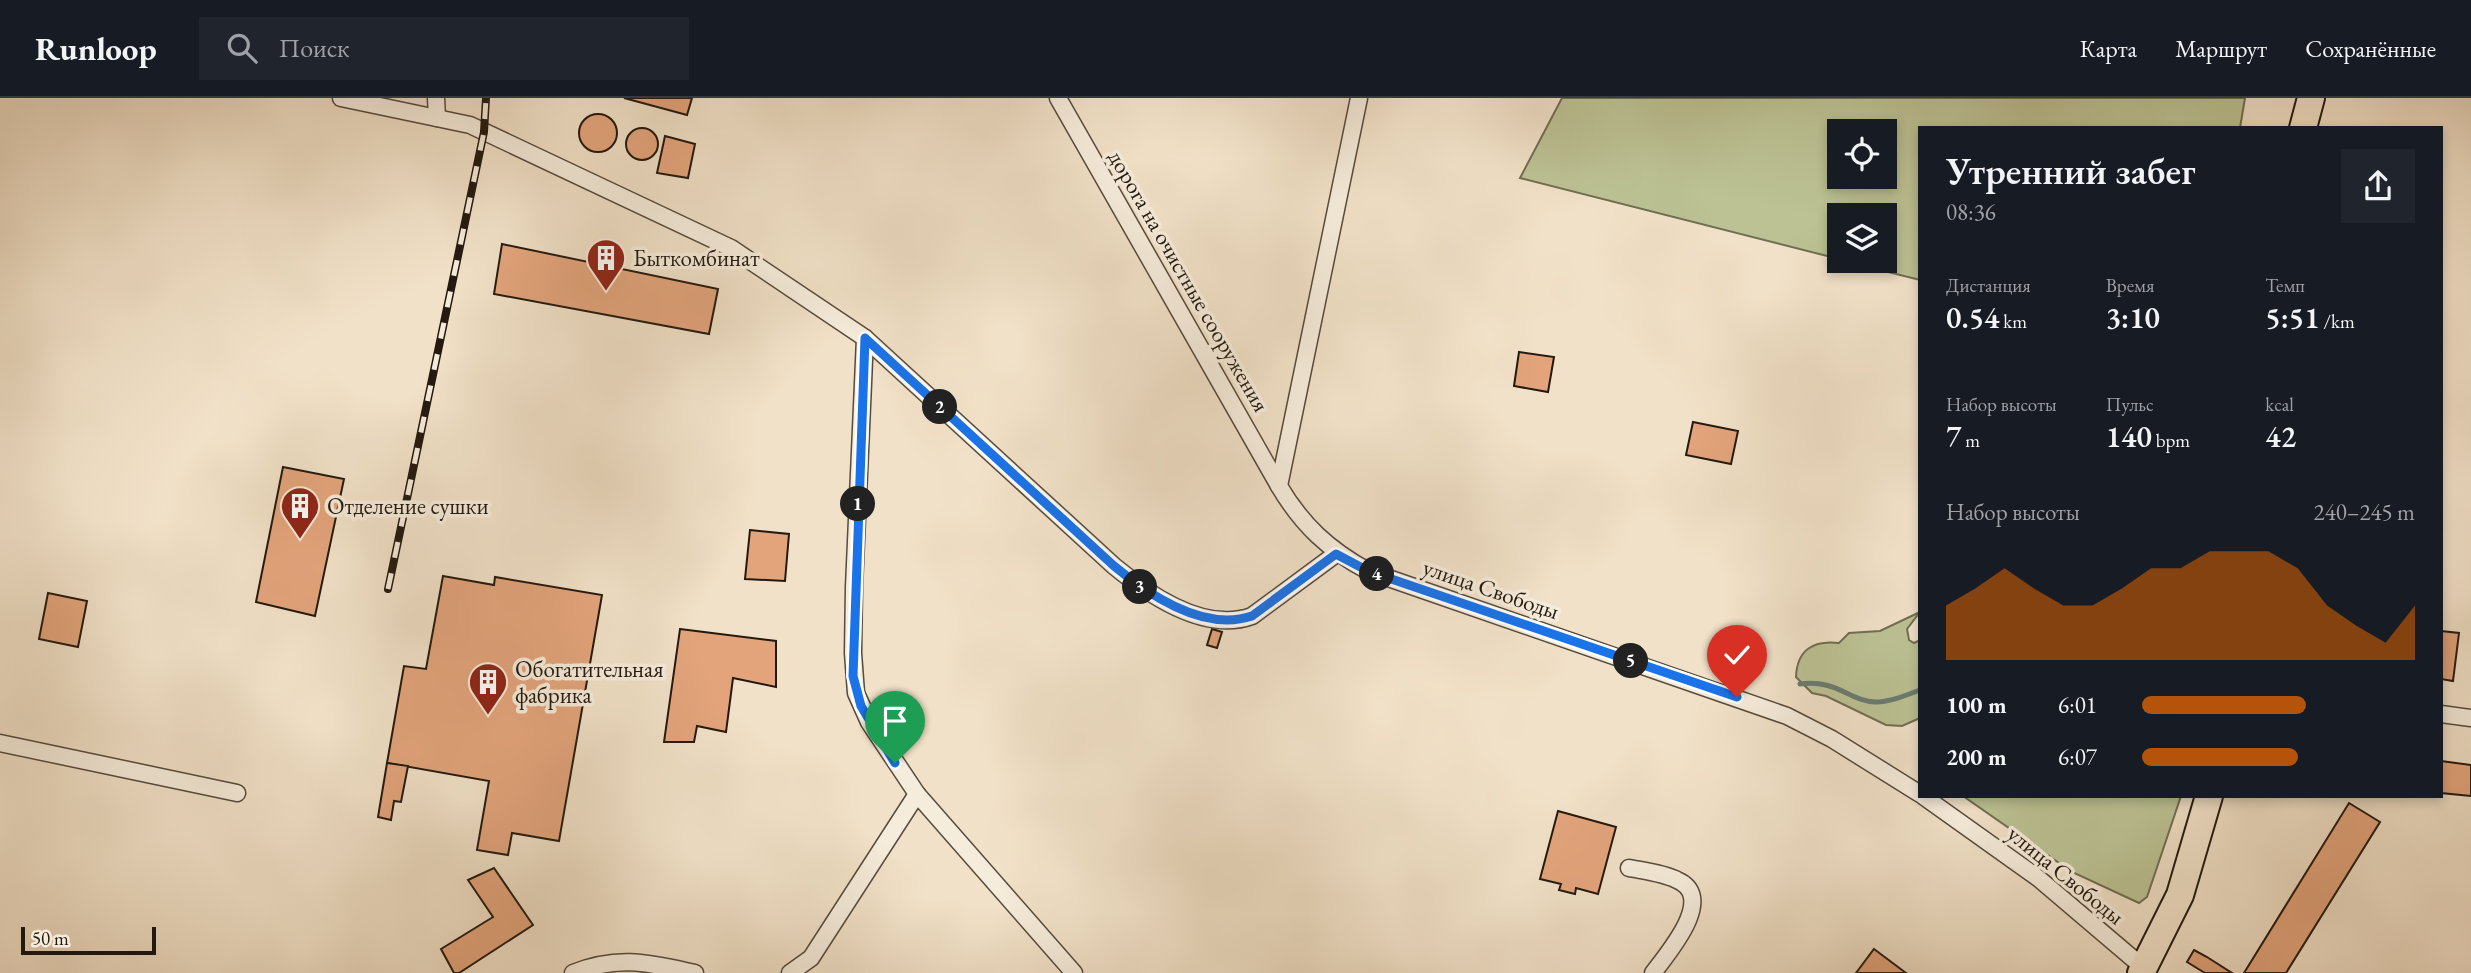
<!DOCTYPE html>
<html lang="ru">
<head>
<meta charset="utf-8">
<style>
  body { margin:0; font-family:"EB Garamond",serif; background:#20242c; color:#f1f3f6; height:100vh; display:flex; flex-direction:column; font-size:26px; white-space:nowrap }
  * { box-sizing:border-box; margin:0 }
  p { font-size:23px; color:#9ea1a6 }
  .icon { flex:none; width:38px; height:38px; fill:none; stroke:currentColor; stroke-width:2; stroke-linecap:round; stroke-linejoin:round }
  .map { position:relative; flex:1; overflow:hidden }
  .details { position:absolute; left:1918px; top:28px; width:525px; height:672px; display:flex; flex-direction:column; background:#171b24; border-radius:0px; box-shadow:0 4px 10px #0003 }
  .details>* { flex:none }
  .buttons { position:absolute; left:1827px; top:21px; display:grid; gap:14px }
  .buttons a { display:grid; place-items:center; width:70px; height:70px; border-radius:0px; background:#171b24; box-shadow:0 4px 10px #0003; font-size:35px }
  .scale { position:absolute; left:21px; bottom:18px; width:135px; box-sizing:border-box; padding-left:7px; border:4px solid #23190f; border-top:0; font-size:19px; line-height:24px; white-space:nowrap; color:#23190f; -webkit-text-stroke:5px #f6ecdb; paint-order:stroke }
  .pin { position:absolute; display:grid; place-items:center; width:60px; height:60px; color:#fff; margin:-72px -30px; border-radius:50% 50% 50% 0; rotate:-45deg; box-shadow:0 0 7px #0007 }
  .pin .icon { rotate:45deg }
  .km { position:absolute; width:35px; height:35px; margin:-18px; border-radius:50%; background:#222; color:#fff; font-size:19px; line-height:35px; text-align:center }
  .round { display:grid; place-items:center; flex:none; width:74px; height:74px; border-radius:0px; background:#20242c }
  .overview { display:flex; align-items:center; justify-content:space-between; height:119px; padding:0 28px }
  h1 { font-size:38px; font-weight:600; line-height:52px }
  .metrics { display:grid; grid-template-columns:repeat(3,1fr); gap:10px; height:119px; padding:7px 28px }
  .metrics div { display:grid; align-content:center }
  .metrics b { font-size:30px; font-weight:600 }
  .metrics small { font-size:19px; font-weight:400 }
  .metrics p { font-size:19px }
  .chart { height:196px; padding:14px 28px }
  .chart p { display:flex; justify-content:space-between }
  .chart svg { width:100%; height:126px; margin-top:7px; fill:#b45309; opacity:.7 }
  ul { padding:0 28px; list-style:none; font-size:23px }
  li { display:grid; grid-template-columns:112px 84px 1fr; align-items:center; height:52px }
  li i { height:18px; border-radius:9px; background:#b45309 }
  header { display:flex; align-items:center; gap:42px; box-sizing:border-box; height:98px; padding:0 35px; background:#171b24; border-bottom:2px solid #363941 }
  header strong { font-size:33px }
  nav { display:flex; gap:38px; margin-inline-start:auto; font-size:24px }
  .search { width:490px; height:63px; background:#20242c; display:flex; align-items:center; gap:18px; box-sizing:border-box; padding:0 24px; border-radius:0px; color:#9ea1a6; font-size:26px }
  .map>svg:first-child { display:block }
  .green { fill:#bcc294; stroke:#706e52; stroke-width:2; fill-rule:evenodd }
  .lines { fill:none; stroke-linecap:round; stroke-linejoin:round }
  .stream { stroke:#6b7c71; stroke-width:5 }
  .building { fill:#e3a47c; stroke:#23190f; stroke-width:2 }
  .street-casing { stroke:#564b3d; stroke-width:19 }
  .primary-casing { stroke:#23190f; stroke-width:30 }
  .street { stroke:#f6ecdb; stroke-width:16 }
  .primary { stroke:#f1e1c8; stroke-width:26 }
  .rail-casing { stroke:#23190f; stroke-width:8 }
  .rail { stroke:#f6ecdb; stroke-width:5; stroke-dasharray:16; stroke-linecap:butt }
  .route-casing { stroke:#fff; stroke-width:14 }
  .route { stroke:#1a73e8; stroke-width:9 }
  .labels { text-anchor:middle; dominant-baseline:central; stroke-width:7; stroke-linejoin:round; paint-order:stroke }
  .poi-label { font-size:23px; fill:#23190f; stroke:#f6ecdb; text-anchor:start }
  .street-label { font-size:23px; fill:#23190f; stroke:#f6ecdb }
</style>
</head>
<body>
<header>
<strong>Runloop</strong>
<div class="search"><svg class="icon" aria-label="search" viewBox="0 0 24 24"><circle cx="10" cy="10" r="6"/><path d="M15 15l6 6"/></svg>Поиск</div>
<nav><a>Карта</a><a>Маршрут</a><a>Сохранённые</a></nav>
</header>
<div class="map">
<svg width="2471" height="875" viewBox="0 0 2471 875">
  <rect width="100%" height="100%" fill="#f1e1c8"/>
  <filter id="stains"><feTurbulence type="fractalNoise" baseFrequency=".00286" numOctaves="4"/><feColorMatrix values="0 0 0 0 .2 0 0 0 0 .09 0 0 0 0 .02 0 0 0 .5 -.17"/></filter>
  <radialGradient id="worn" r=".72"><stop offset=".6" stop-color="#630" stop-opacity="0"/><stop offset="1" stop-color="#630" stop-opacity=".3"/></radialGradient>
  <!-- green -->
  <g class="green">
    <path d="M1562,0H2245L2240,30H1920V182L1844,163H1885V117H1839V161L1520,80ZM1885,33V79H1839V33Z"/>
    <path d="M1920,514L1907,531L1909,542L1914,545L1920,542V620L1902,628L1886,627L1826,598L1812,595L1796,579C1797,552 1813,542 1839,545L1849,535L1880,533Z"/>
    <path d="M1963,698H2181L2147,799L2139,805L2072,774Z"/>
  </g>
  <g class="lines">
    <!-- stream -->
    <path class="stream" d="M1800,586C1837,581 1849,603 1876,604C1891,604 1906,597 1920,592"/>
  </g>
  <!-- building -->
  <g class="building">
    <path d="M624,0H692L687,17Z"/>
    <circle cx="598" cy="35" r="19"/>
    <circle cx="642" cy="46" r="16"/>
    <path d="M665,38L695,46L688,80L657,75Z"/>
    <path d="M502,146L718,191L709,236L494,196Z"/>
    <path d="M1519,254L1554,259L1548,294L1514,288Z"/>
    <path d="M1693,324L1738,333L1731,366L1686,357Z"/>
    <path d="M283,369L344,381L315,518L256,504Z"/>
    <path d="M750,432L789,436L785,483L745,481Z"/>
    <path d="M443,478L494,487L495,479L602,497L559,743L512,735L508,757L477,752L489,683L387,665L404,568L426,571Z"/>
    <path d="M48,495L87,503L78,549L39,541Z"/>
    <path d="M680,531L776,543V589L733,580L726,634L697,628L694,644H664Z"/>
    <path d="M1212,531L1222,534L1217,550L1207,547Z"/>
    <path d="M2441,533L2459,535L2453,583L2441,581Z"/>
    <path d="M2441,663L2471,667V698L2441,695Z"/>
    <path d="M387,665L408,668L401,704L394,703L391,722L378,719Z"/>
    <path d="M2349,705L2380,724L2286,875H2244Z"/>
    <path d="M1558,713L1616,729L1598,796L1576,790L1575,796L1559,792L1561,786L1540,781Z"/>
    <path d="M494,770L533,827L459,875H454L441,851L493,819L468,782Z"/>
    <path d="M1874,851L1906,875H1856Z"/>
    <path d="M2194,852L2207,859L2232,875H2205L2187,864Z"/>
  </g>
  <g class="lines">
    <!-- street casing -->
    <g class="street-casing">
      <g id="street">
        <path d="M341,0L470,27L731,150L865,240L1114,468C1149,497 1205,535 1252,518L1336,456"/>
        <path d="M436,0L437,20"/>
        <path d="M1058,0L1279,388"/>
        <path d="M1359,0L1279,388C1302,427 1329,452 1368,473L1787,618L1832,641L1920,696"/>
        <path d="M865,240L854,489L853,555L856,595L869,624L917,696L1074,875"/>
        <path d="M2441,616L2471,620"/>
        <path d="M0,645L237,695"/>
        <path d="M1923,698L2038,780L2144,870"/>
        <path d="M1629,770C1644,773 1663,775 1677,782C1717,799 1668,855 1653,875"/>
        <path d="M573,875C619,857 648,865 695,875"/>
        <path d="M790,875L811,860L917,696"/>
      </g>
    </g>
    <!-- primary casing -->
    <g class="primary-casing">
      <g id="primary">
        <path d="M2303,30L2311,0"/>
        <path d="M2141,875L2180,797L2209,698"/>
      </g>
    </g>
    <!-- street -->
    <use href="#street" class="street"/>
    <!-- primary -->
    <use href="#primary" class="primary"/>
    <!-- rail casing -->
    <g class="rail-casing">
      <path id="rail" d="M388,491L484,34L486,0"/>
    </g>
    <!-- rail -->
    <use href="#rail" class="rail"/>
  </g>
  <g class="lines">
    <!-- route casing -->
    <g class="route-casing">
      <path id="route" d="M895,665L861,608L853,578L865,240L1114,468C1149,497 1204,534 1252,518L1336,456L1368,473L1737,599"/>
    </g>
    <!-- route -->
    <use href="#route" class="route"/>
  </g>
  <!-- icons -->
  <defs>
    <g id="building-pin" transform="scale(2.0125)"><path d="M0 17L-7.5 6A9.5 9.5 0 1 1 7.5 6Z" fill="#8f2418" stroke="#f6ecdb"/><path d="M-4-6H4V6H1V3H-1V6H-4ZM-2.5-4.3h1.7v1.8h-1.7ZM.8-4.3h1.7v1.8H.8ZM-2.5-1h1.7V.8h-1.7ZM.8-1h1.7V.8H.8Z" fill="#fff"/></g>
  </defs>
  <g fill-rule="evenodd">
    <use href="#building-pin" x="606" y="160"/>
    <use href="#building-pin" x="300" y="408"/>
    <use href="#building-pin" x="488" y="584"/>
  </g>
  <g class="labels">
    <!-- poi labels -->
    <g class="poi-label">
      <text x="633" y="160">Быткомбинат</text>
      <text x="327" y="408">Отделение сушки</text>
      <text x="515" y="571">Обогатительная<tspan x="515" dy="26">фабрика</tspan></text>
    </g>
    <!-- street labels -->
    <g class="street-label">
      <text transform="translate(1189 183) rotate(60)">дорога на очистные сооружения</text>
      <text transform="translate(1491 491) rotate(19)">улица Свободы</text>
      <text transform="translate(2066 777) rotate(39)">улица Свободы</text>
    </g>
  </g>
  <rect width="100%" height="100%" filter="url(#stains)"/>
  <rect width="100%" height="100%" fill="url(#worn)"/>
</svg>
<div class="buttons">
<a><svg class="icon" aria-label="locate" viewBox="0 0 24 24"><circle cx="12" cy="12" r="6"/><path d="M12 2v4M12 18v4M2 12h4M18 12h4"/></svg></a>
<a><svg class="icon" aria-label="layers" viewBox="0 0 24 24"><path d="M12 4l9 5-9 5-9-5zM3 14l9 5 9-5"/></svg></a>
</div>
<div class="scale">50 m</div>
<div class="pin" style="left:895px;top:665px;background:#1e9e55"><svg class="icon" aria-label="arrive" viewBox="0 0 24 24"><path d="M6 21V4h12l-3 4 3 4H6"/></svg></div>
<div class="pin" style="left:1737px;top:599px;background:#d93025"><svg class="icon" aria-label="check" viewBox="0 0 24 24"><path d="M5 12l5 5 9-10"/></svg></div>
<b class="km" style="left:858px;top:406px">1</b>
<b class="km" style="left:940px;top:309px">2</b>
<b class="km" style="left:1140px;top:489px">3</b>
<b class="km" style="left:1377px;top:476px">4</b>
<b class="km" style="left:1631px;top:563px">5</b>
<section class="details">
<div class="overview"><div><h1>Утренний забег</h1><p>08:36</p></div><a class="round"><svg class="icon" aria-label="share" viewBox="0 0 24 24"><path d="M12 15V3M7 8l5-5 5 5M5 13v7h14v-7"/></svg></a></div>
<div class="metrics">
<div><p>Дистанция</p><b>0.54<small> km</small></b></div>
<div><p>Время</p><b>3:10</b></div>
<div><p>Темп</p><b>5:51<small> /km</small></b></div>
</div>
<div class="metrics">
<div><p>Набор высоты</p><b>7<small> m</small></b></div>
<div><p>Пульс</p><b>140<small> bpm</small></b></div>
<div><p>kcal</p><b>42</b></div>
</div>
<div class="chart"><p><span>Набор высоты</span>240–245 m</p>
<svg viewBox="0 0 160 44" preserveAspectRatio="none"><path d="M0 44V25L10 19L20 12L30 19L40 25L50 25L60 19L70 12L80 12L90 6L100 6L110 6L120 12L130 25L140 32L150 38L160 25V44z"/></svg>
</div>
<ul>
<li><b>100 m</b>6:01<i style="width:60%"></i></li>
<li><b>200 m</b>6:07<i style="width:57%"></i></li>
</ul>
</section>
</div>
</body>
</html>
